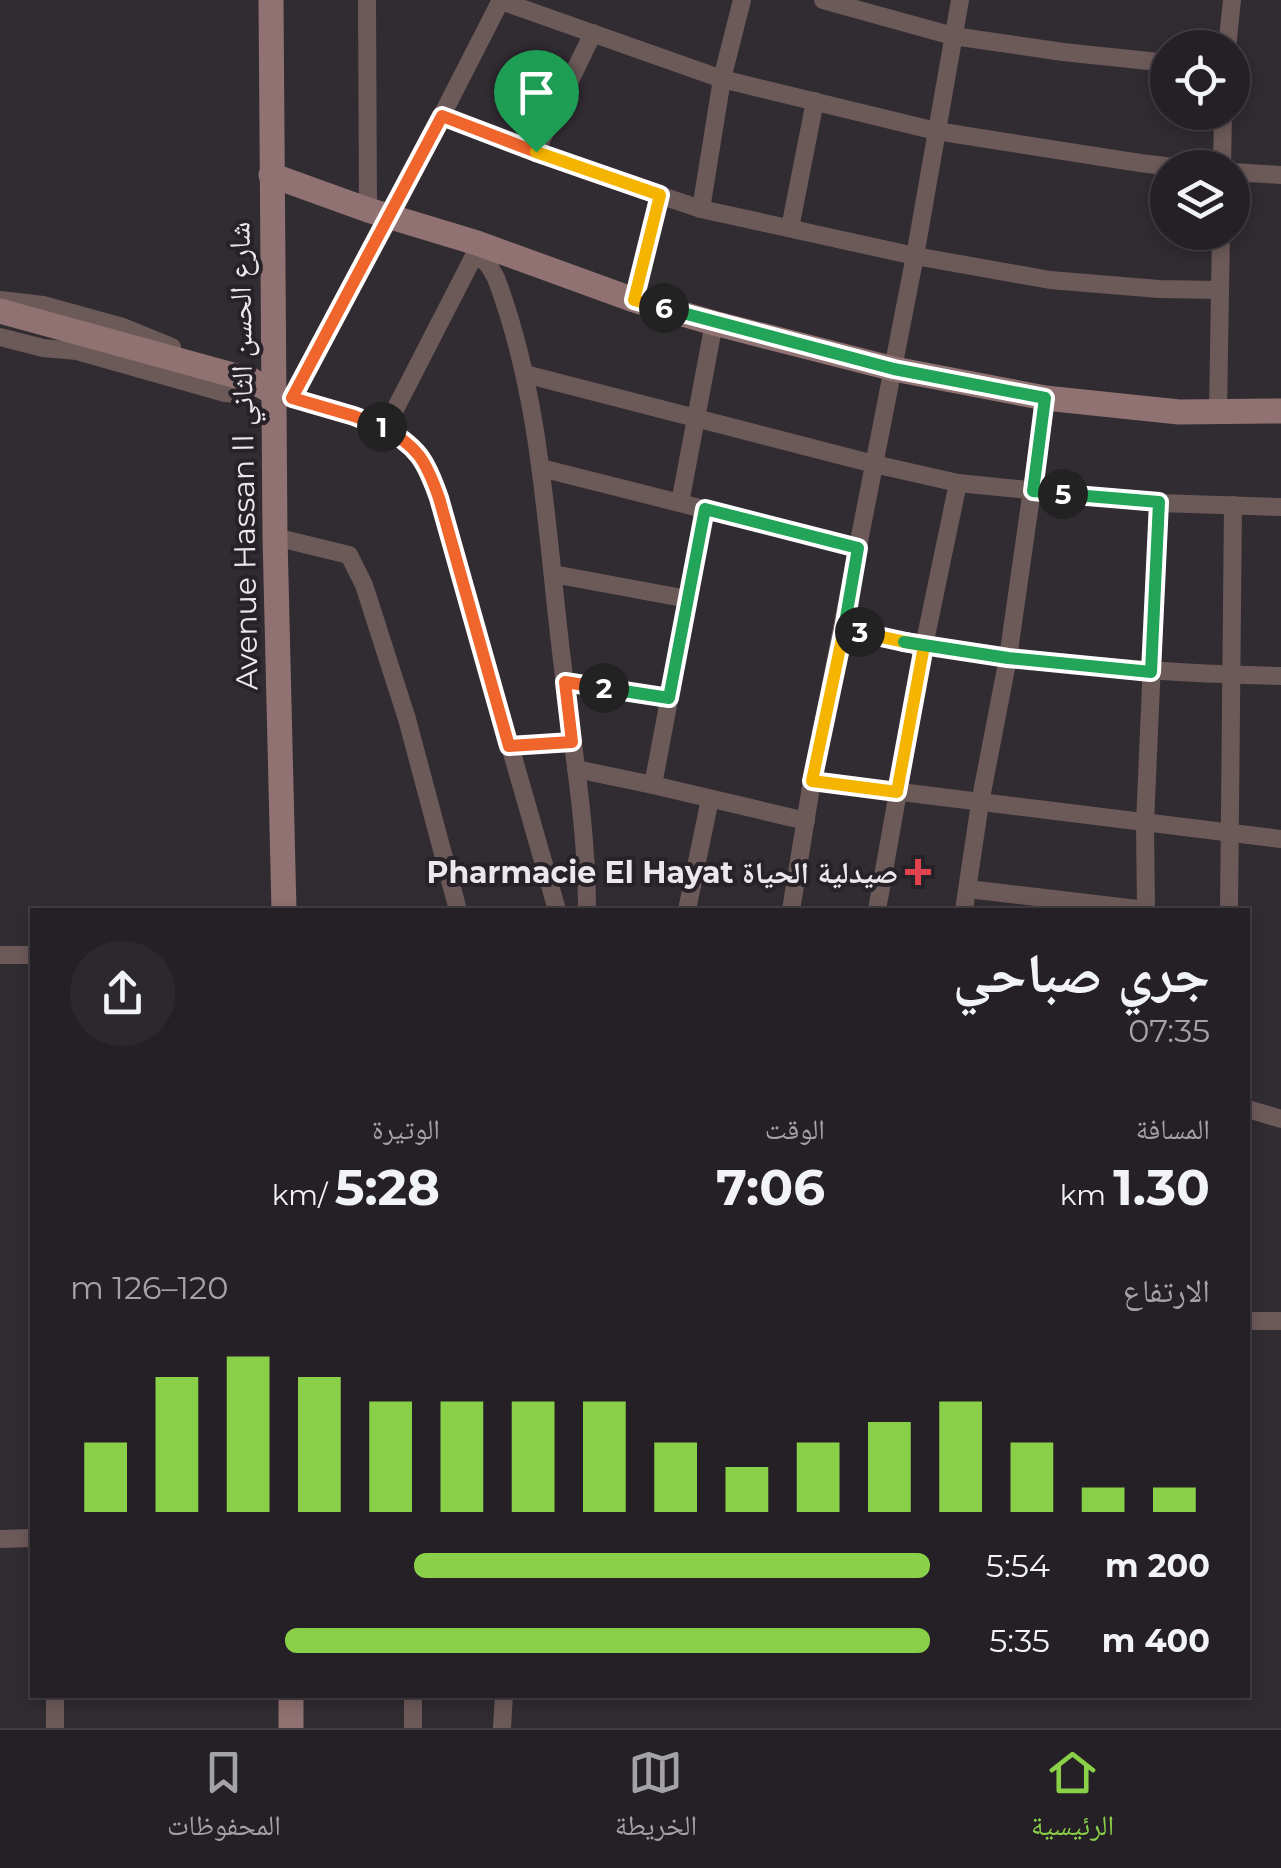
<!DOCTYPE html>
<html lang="ar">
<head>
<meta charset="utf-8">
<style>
  body { margin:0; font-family:Montserrat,"Noto Naskh Arabic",sans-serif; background:#2d282e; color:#f1f3f6; direction:rtl; height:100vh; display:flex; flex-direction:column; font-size:38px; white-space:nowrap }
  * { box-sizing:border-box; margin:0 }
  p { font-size:32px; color:#a3a3a7 }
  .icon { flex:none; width:55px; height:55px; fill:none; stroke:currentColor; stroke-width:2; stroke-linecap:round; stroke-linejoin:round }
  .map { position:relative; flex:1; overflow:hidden; direction:ltr }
  .drawer { position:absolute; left:30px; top:908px; width:1220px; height:790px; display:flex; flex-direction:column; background:#252026; border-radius:0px; box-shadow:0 5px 15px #0003,0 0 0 2px #423e43; direction:rtl }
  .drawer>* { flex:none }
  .fabs { position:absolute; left:1150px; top:30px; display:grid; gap:20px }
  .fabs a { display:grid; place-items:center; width:100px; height:100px; border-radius:50%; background:#252026; box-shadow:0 5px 15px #0003,0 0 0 2px #423e43; font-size:50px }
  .pin { position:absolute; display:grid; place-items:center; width:85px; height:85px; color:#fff; margin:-102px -42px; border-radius:50% 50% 50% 0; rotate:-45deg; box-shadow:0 0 10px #0007 }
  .pin .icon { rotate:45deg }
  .km { position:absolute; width:50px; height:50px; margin:-25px; border-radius:50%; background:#222; color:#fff; font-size:28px; line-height:50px; text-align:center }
  .round { display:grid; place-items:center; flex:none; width:105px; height:105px; border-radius:52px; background:#2d282e }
  .headline { display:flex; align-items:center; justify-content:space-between; height:170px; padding:0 40px }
  h1 { font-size:55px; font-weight:700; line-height:75px }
  .stats { display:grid; grid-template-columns:repeat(3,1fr); gap:15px; height:170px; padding:10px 40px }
  .stats div { display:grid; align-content:center }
  .stats b { font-size:50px; font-weight:700 }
  .stats small { font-size:28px; font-weight:400 }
  .stats p { font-size:28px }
  .chart { height:280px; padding:20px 40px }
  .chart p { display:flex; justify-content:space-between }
  .chart svg { width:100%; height:180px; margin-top:10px; stroke:#89cf48; stroke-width:6 }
  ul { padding:0 40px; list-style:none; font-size:32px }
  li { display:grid; grid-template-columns:160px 120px 1fr; align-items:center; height:75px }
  li i { height:25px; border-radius:12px; background:#89cf48 }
  .tabs { display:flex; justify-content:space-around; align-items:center; height:140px; border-top:2px solid #423e43; background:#252026; font-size:28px; color:#a3a3a7 }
  .tabs a { display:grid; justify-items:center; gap:5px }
  .tabs .active { color:#89cf48 }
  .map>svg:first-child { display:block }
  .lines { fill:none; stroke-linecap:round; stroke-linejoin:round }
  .street { stroke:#6c5a59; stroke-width:18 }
  .secondary { stroke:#8f7271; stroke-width:25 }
  .split-1-casing { stroke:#fff; stroke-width:20 }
  .split-2-casing { stroke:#fff; stroke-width:20 }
  .split-3-casing { stroke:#fff; stroke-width:20 }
  .split-4-casing { stroke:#fff; stroke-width:20 }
  .split-5-casing { stroke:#fff; stroke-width:20 }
  .split-6-casing { stroke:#fff; stroke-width:20 }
  .split-7-casing { stroke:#fff; stroke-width:20 }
  .split-1 { stroke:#f0652b; stroke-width:12 }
  .split-2 { stroke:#f0652b; stroke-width:12 }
  .split-3 { stroke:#22a559; stroke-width:12 }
  .split-4 { stroke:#f5b400; stroke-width:12 }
  .split-5 { stroke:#22a559; stroke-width:12 }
  .split-6 { stroke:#22a559; stroke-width:12 }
  .split-7 { stroke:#f5b400; stroke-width:12 }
  .health-dot { fill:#e0444e; stroke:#272128; stroke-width:4 }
  .labels { text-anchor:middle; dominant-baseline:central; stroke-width:8; stroke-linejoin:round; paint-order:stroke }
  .street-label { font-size:30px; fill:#ebe7eb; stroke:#272128 }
  .poi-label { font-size:30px; font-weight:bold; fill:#ebe7eb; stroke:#272128; text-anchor:end }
</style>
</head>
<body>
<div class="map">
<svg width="1281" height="1728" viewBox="0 0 1281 1728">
  <rect width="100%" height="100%" fill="#312b32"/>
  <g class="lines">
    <!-- street -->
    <g class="street">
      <path d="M367,0L368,210"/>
      <path d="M823,0L953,36L1063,52L1168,63"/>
      <path d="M501,1L722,79L936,131L1140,163L1182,168"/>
      <path d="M1227,48L1232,0"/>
      <path d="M442,116L587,171L701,209L915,256L1050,280L1159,289L1220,290"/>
      <path d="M536,151L593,33"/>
      <path d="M1222,168L1223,112"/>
      <path d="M1232,172L1281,175"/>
      <path d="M701,209L722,79L742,0"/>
      <path d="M790,228L815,101"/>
      <path d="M475,254L488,264L496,278C542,400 546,531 562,660C572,743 587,826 587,910"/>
      <path d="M0,300L43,305L123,327L172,347"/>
      <path d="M634,300L659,195"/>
      <path d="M0,337L43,348L77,351L225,393L237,394L246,388"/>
      <path d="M525,374L874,464L958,483L1159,503L1281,507"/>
      <path d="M274,393C321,407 404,420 428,468C433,477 435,488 439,498L557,910"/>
      <path d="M292,398L390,217L501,0"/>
      <path d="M1218,412L1221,232"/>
      <path d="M385,429L475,254L477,244"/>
      <path d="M541,468L858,548"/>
      <path d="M680,503L714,323"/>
      <path d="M705,509L653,785L806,821"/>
      <path d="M275,537L349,555L364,585L407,719L458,910"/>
      <path d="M553,574L688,599"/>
      <path d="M843,629C988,659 1133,673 1281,676"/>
      <path d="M565,682L669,699"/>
      <path d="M509,746L572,742"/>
      <path d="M576,769L653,785"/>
      <path d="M812,781L1281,839"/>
      <path d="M968,889L1146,910"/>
      <path d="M687,910L710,799"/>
      <path d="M791,910L812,781L915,256L960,0"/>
      <path d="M877,910L924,646L958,483"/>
      <path d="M964,910L980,803L1008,658L1045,398"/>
      <path d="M1146,910L1145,823L1159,503"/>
      <path d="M1229,910L1233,505"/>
      <path d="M0,955H32"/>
      <path d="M1248,1109L1281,1119"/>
      <path d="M1248,1321H1281"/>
      <path d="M0,1539L32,1538"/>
      <path d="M55,1695V1728"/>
      <path d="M413,1728V1695"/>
      <path d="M502,1728L504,1695"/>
    </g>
    <!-- secondary -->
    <g class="secondary">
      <path d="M271,0L275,537L284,910"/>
      <path d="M271,175L368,210L477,243L634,300L714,323L894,369L1045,398L1179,412L1281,411"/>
      <path d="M0,311L251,380L274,393"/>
      <path d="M291,1695V1728"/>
    </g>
  </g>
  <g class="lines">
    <!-- split-1 casing -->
    <g class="split-1-casing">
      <path id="split-1" d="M382,427L354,416L292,398L442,116L536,152"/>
    </g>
    <!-- split-2 casing -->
    <g class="split-2-casing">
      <path id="split-2" d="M382,427C418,446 426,461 439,498L509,746L572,742L565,682L604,688"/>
    </g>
    <!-- split-3 casing -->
    <g class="split-3-casing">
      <path id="split-3" d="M604,688L669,698L705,509L858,548L844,629L860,632"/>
    </g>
    <!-- split-4 casing -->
    <g class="split-4-casing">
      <path id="split-4" d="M860,632L924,646L897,792L812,781L844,629L904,642"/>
    </g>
    <!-- split-5 casing -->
    <g class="split-5-casing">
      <path id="split-5" d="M904,642L1008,658L1151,672L1159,502L1063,494"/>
    </g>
    <!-- split-6 casing -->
    <g class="split-6-casing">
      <path id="split-6" d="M664,308L894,369L1045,398L1033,491L1063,494"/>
    </g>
    <!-- split-7 casing -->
    <g class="split-7-casing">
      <path id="split-7" d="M536,152L660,195L634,300L664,308"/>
    </g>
    <!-- split-1 -->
    <use href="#split-1" class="split-1"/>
    <!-- split-2 -->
    <use href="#split-2" class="split-2"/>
    <!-- split-3 -->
    <use href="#split-3" class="split-3"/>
    <!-- split-4 -->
    <use href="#split-4" class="split-4"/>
    <!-- split-5 -->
    <use href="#split-5" class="split-5"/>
    <!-- split-6 -->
    <use href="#split-6" class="split-6"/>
    <!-- split-7 -->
    <use href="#split-7" class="split-7"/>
  </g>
  <!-- markers -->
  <path class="health-dot" d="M913 857h10v10h10v10h-10v10h-10v-10h-10v-10h10z"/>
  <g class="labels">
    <!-- street labels -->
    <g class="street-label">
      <text transform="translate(243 456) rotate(-91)">Avenue Hassan II شارع الحسن الثاني</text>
    </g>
    <!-- poi labels -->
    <g class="poi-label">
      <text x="898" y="872">Pharmacie El Hayat صيدلية الحياة</text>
    </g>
  </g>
</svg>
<div class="fabs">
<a><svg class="icon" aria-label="locate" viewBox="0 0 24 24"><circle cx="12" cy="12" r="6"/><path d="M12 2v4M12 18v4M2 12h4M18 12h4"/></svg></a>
<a><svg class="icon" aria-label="layers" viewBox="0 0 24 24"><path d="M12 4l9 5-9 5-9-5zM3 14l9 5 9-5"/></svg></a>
</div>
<div class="pin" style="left:536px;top:152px;background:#1e9e55"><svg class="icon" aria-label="arrive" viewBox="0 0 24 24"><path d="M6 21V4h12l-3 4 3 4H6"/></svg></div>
<b class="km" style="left:382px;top:427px">1</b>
<b class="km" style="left:604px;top:688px">2</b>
<b class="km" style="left:860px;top:632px">3</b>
<b class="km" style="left:1063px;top:494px">5</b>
<b class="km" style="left:664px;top:308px">6</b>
<section class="drawer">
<div class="headline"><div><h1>جري صباحي</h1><p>07:35</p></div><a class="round"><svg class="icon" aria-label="share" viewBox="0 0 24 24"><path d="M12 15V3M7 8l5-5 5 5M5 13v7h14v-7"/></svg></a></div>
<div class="stats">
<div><p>المسافة</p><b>1.30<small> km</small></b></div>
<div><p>الوقت</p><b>7:06</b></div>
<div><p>الوتيرة</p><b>5:28<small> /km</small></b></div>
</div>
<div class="chart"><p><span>الارتفاع</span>120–126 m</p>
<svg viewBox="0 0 160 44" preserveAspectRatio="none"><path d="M5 44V27M15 44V11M25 44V6M35 44V11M45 44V17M55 44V17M65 44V17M75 44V17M85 44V27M95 44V33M105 44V27M115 44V22M125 44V17M135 44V27M145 44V38M155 44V38"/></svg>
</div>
<ul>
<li><b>200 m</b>5:54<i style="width:60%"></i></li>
<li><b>400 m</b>5:35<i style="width:75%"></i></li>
</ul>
</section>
</div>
<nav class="tabs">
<a class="active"><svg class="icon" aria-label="home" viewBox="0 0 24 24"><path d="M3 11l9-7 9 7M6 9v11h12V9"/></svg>الرئيسية</a>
<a><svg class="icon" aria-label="map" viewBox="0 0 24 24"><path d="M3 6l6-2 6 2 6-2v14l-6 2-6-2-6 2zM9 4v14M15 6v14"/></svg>الخريطة</a>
<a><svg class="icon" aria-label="saved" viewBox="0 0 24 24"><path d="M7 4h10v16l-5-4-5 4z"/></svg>المحفوظات</a>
</nav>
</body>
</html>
